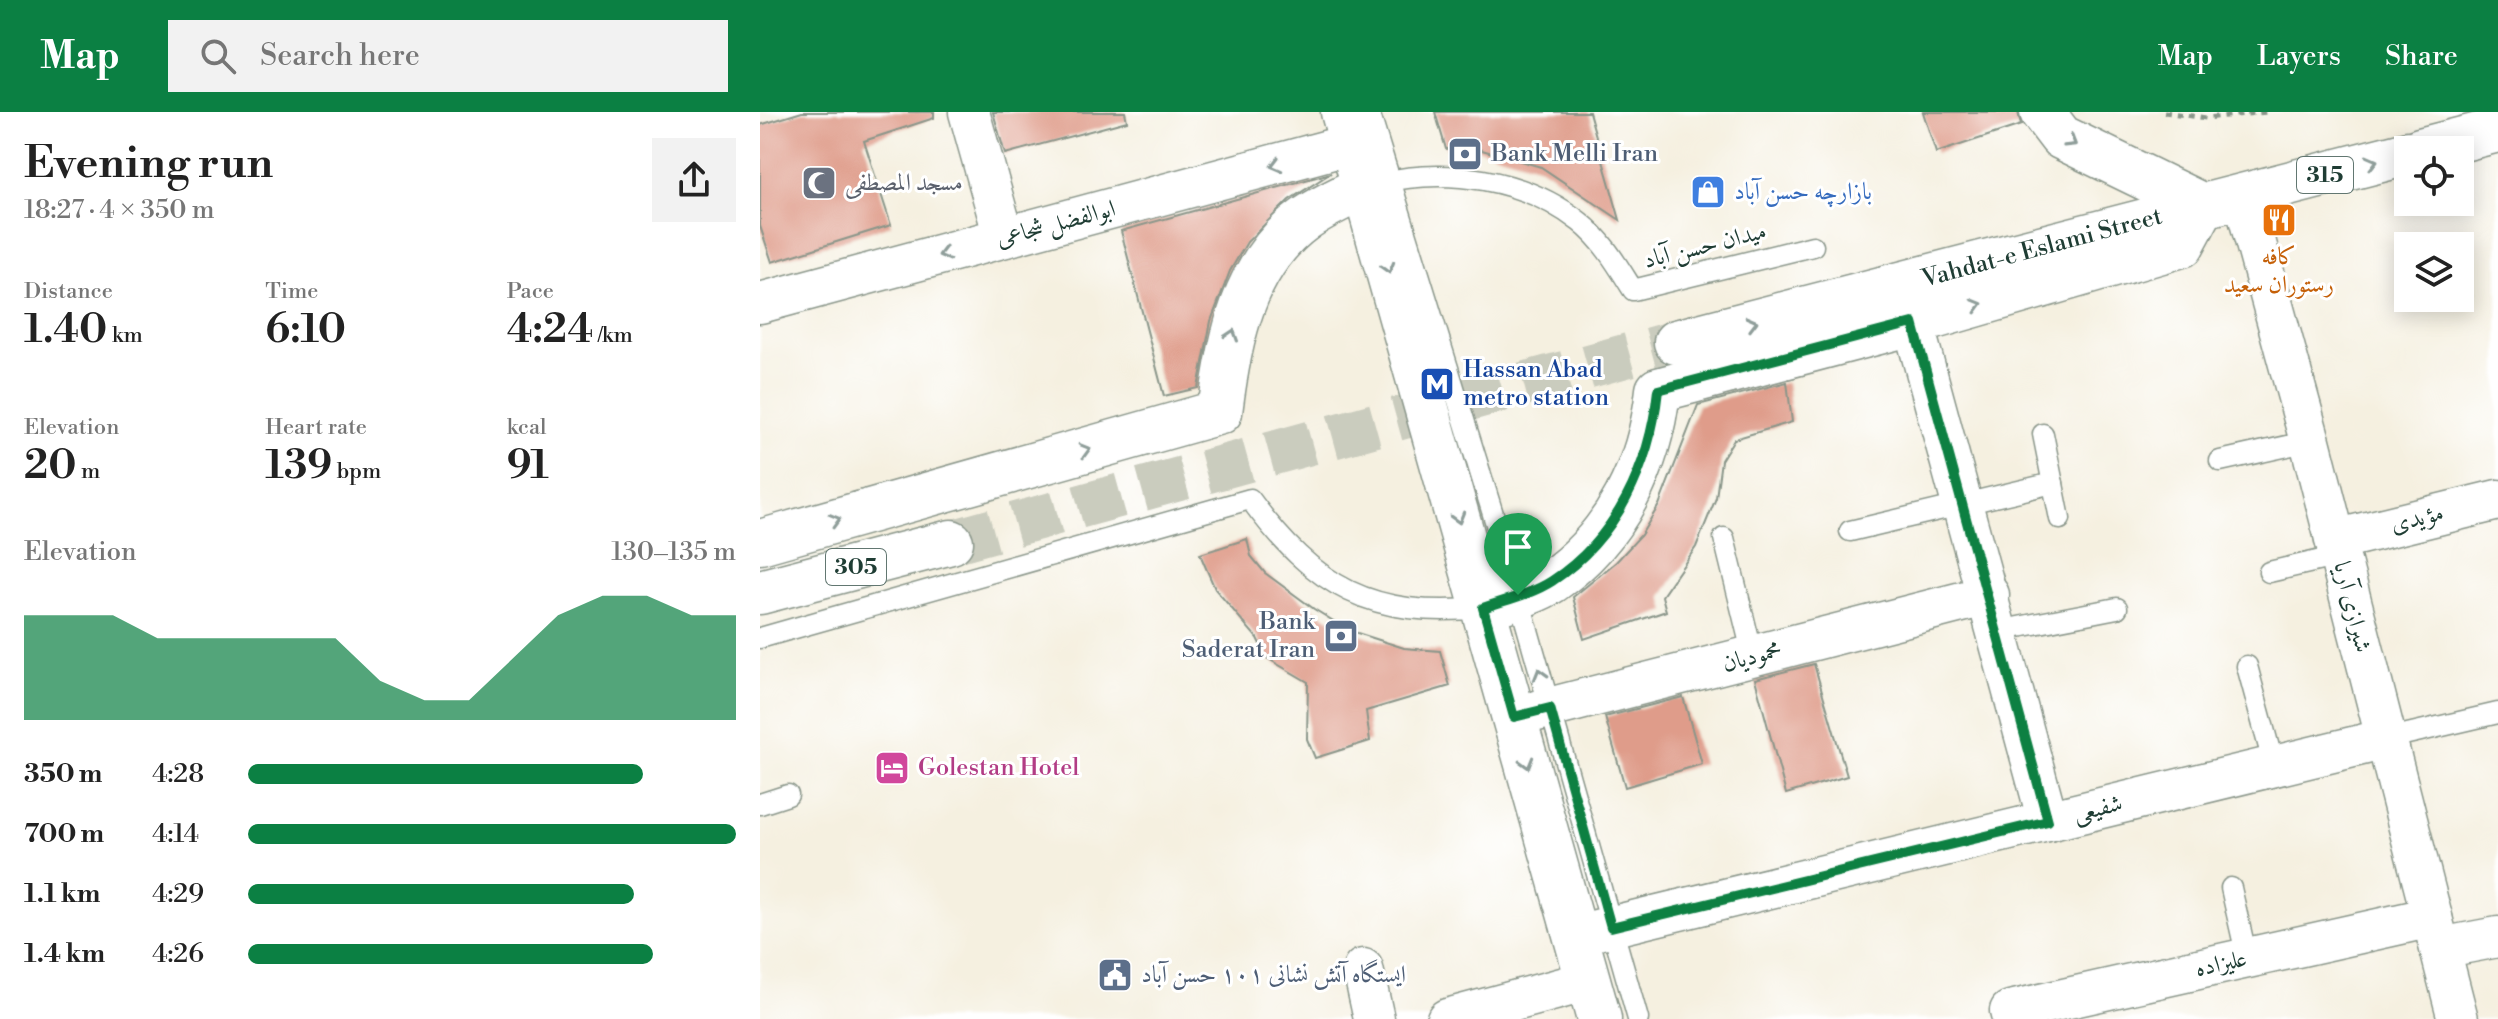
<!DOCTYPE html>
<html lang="en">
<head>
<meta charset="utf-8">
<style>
  body { margin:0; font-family:"Libre Bodoni",Amiri,serif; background:#f2f2f2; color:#222; height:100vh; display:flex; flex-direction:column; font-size:30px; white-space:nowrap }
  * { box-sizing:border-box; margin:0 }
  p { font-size:26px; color:#767676 }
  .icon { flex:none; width:44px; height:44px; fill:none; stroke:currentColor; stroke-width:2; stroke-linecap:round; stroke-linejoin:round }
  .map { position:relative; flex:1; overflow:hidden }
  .side { display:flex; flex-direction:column; background:#fff; width:760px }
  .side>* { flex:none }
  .buttons { position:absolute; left:1634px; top:24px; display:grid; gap:16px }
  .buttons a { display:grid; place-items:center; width:80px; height:80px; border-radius:0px; background:#fff; box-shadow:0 4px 20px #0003; font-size:40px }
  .pin { position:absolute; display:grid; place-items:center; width:68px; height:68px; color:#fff; margin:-82px -34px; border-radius:50% 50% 50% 0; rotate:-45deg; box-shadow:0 0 8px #0007 }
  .pin .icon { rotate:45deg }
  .round { display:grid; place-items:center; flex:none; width:84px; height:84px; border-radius:0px; background:#f2f2f2 }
  .overview { display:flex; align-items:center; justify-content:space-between; height:136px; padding:0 24px }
  h1 { font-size:44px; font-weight:600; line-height:60px }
  .stats { display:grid; grid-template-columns:repeat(3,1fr); gap:12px; height:136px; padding:8px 24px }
  .stats div { display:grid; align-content:center }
  .stats b { font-size:40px; font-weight:600 }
  .stats small { font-size:22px; font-weight:400 }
  .stats p { font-size:22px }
  .chart { height:224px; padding:16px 24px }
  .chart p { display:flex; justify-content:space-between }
  .chart svg { width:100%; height:144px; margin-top:8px; fill:#0b8043; opacity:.7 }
  ul { padding:0 24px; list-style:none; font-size:26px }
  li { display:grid; grid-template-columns:128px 96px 1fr; align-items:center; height:60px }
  li i { height:20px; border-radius:10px; background:#0b8043 }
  header { display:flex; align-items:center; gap:48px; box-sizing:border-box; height:112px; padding:0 40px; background:#0b8043; color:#fff }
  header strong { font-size:38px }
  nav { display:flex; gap:44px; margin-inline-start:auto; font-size:28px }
  .search { width:560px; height:72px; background:#f2f2f2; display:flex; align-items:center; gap:20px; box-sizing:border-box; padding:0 28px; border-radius:0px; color:#767676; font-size:30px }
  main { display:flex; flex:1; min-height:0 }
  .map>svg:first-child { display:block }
  .building { fill:#df9c8a }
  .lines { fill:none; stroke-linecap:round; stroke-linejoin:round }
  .primary-tunnel { stroke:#caccbe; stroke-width:44; stroke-dasharray:44 22; stroke-linecap:butt }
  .lane-casing { stroke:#8a968a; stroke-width:23 }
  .street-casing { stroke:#8a968a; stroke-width:43 }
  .secondary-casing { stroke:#8a968a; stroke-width:47 }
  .primary-casing { stroke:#8a968a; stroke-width:47 }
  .path { stroke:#8a968a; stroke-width:5; stroke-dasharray:6 6; stroke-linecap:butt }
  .lane { stroke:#fff; stroke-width:20 }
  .street { stroke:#fff; stroke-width:40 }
  .secondary { stroke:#fff; stroke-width:44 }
  .primary { stroke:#fff; stroke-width:44 }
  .oneway { stroke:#8f9e9a }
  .route-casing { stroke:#fff; stroke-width:16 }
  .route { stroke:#0b8043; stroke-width:10 }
  .labels { text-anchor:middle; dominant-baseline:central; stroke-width:6; stroke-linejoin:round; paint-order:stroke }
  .shield { fill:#fff; stroke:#627771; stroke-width:2 }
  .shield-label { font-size:22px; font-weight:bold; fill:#1f3d34 }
  .service-label { font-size:24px; fill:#4e5e75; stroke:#fff; text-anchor:start }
  .worship-label { font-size:24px; fill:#5b616d; stroke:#fff; text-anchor:start }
  .shop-label { font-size:24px; fill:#366cbe; stroke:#fff; text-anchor:start }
  .street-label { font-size:24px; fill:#1f3d34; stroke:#fff }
  .food-label { font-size:24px; fill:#c56008; stroke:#fff }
  .transit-label { font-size:24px; fill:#164399; stroke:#fff; text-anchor:start }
  .hotel-label { font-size:24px; fill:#b23c85; stroke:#fff; text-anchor:start }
</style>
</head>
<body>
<header>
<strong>Map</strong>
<div class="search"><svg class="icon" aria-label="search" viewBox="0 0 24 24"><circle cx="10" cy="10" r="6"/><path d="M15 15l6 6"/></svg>Search here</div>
<nav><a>Map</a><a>Layers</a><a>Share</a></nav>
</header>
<main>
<section class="side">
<div class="overview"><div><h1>Evening run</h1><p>18:27 · 4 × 350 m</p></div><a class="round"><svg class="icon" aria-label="share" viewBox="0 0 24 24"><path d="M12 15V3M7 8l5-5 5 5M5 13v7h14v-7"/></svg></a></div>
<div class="stats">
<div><p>Distance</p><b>1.40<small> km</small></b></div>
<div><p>Time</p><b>6:10</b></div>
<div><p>Pace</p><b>4:24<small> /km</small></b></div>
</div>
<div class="stats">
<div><p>Elevation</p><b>20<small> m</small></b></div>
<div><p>Heart rate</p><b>139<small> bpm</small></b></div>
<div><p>kcal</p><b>91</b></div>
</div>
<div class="chart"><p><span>Elevation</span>130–135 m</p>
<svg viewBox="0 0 160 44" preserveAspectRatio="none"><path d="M0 44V12L10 12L20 12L30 19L40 19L50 19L60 19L70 19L80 32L90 38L100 38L110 25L120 12L130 6L140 6L150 12L160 12V44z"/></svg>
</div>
<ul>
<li><b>350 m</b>4:28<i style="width:81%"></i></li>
<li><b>700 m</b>4:14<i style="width:100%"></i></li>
<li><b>1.1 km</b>4:29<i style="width:79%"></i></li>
<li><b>1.4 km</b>4:26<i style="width:83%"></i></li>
</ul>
</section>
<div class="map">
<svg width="1738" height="907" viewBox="0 0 1738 907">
  <rect width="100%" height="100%" fill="#fff"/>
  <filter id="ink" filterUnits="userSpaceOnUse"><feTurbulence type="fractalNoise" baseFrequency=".0125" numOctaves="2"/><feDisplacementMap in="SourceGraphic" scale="16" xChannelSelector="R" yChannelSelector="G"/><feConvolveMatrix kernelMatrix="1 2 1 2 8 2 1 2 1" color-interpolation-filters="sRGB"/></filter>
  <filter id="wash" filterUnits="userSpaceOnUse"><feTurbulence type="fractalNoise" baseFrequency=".006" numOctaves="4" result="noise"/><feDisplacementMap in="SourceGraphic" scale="32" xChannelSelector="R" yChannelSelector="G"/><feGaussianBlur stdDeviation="1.8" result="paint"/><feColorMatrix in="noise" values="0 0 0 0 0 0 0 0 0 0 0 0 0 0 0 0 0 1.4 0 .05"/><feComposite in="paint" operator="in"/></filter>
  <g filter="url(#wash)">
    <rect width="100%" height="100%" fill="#f5f0e0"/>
    <g id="blocks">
      <!-- building -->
      <g class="building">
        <path d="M42,0H174V6L104,29L131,113L12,150L0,114V13Z"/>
        <path d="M233,0H365L367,9L245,42Z"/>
        <path d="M675,0H829L860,108L781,55L715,36L686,37Z"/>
        <path d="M1163,0H1258L1261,13L1176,41Z"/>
        <path d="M571,61L529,88L487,130L470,159L451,209L438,276L404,284L361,119Z"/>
        <path d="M1027,270L1032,310L974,327L961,348L956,386L936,435L902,484L906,499L824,527L813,485L856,450L881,423L899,393L938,293Z"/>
        <path d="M487,427L491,444L505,461L554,497L588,518L644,536L680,539L690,574L606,599L610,629L555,646L547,627L548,570L507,546L497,526L455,477L440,442Z"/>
        <path d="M1054,552L1087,664L1026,682L995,567Z"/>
        <path d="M923,585L942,652L865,675L845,605Z"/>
      </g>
    </g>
  </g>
  <g filter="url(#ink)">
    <use href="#blocks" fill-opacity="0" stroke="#8a968a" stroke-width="2"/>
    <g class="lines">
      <!-- primary-tunnel -->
      <path class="primary-tunnel" d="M191,430L916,230"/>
      <!-- lane casing -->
      <g class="lane-casing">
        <g id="lane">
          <path d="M609,0L758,483L878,907"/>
          <path d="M619,71C686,55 764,66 820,110C843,128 858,154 873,178L1053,134"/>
          <path d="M1283,322L1300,407"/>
          <path d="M1460,349L1550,329"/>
          <path d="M1090,419L1293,371"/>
          <path d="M964,426L993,544"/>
          <path d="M1509,460L1579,444"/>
          <path d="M1238,519L1357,496"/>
          <path d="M0,526L490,387C555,476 612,507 723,496"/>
          <path d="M1487,554L1514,654"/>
          <path d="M1626,627L1738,601"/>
          <path d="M0,692L28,683"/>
          <path d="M1471,776L1487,846"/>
        </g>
      </g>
      <!-- street casing -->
      <g class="street-casing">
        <g id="street">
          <path d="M209,0L244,125"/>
          <path d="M1483,84L1550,329L1698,907"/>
          <path d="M0,191L591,32"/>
          <path d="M1153,211L1288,709"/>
          <path d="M1575,428L1738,388"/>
          <path d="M754,605L1229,483"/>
          <path d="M816,823L1626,627"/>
          <path d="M1680,836L1738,825"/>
          <path d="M603,857L614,907"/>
          <path d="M687,907L828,869"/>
          <path d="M1252,907L1250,899L1672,805"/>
        </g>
      </g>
      <!-- secondary casing -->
      <g class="secondary-casing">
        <g id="secondary">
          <path d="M0,430L460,300C469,229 483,152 545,107C563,94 585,85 605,74"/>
          <path d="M723,496C745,488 772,482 792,469C856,425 890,354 898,278L1153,211L1422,133L1443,94L1301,25L1282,0"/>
        </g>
      </g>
      <!-- primary casing -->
      <g class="primary-casing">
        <g id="primary">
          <path d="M583,0L839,907"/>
          <path d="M1660,38L1738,18"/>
          <path d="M916,230L1648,41"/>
          <path d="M0,480L191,430"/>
        </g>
      </g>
      <!-- path -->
      <path class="path" d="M1404,0L1446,6L1507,0"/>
      <!-- lane -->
      <use href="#lane" class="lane"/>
      <!-- street -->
      <use href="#street" class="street"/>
      <!-- secondary -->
      <use href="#secondary" class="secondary"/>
      <!-- primary -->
      <use href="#primary" class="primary"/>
    </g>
    <!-- one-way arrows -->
    <defs><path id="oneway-chevron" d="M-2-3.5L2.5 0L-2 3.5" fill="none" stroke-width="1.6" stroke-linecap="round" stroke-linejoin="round" transform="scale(2)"/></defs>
    <g class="oneway">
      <use href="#oneway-chevron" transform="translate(1311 30) rotate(31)"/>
      <use href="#oneway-chevron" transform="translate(1612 50) rotate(-14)"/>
      <use href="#oneway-chevron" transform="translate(516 53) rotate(165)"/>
      <use href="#oneway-chevron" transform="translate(184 142) rotate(165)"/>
      <use href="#oneway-chevron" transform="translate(628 156) rotate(74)"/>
      <use href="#oneway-chevron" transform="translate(1217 193) rotate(-16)"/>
      <use href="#oneway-chevron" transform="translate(992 211) rotate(-15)"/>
      <use href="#oneway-chevron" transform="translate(472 223) rotate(-72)"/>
      <use href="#oneway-chevron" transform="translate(325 338) rotate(-16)"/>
      <use href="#oneway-chevron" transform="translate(698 406) rotate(74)"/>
      <use href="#oneway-chevron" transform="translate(75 408) rotate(-16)"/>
      <use href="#oneway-chevron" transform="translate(780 562) rotate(-106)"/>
      <use href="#oneway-chevron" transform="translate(767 651) rotate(74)"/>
    </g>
  </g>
  <g class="lines" filter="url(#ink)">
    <!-- route casing -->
    <g class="route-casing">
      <path id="route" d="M1153,211L1288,709L851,815L790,596L754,605L723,496C745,488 772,482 792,469C857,426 890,354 898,278Z"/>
    </g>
    <!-- route -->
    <use href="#route" class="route"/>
  </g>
  <!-- icons -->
  <defs>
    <g id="bank-square" transform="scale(1.8)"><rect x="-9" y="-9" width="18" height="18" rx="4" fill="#5c6f8a" stroke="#fff"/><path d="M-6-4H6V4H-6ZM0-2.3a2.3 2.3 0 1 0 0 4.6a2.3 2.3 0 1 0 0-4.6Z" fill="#fff"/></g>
    <g id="mosque-square" transform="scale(1.8)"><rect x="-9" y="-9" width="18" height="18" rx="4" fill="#6b7280" stroke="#fff"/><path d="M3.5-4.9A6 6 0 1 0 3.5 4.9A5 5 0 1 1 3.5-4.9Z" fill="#fff"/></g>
    <g id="shop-square" transform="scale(1.8)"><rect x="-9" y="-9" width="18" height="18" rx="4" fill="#3f7fe0" stroke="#fff"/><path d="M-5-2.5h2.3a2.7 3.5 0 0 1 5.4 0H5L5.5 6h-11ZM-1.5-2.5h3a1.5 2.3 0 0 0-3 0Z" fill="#fff"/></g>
    <g id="restaurant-square" transform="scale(1.8)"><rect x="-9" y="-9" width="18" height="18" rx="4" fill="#e8710a" stroke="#fff"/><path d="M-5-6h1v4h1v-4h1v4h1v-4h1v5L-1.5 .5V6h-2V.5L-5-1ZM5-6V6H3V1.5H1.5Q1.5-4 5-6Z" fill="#fff"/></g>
    <g id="metro-square" transform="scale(1.8)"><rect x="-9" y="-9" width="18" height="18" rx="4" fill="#1a4fb4" stroke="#fff"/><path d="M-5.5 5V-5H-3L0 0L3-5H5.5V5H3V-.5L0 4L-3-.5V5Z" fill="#fff"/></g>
    <g id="hotel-square" transform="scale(1.8)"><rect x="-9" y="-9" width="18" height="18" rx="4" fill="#d1479c" stroke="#fff"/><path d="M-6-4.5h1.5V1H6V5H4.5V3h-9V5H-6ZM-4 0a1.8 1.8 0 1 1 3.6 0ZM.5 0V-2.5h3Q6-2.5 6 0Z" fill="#fff"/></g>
    <g id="civic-square" transform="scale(1.8)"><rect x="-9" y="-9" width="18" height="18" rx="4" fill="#5c6f8a" stroke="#fff"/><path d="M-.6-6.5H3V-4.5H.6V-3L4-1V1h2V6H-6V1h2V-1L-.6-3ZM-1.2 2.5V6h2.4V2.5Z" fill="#fff"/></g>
  </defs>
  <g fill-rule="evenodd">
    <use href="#bank-square" x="705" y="42"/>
    <use href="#mosque-square" x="59" y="71"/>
    <use href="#shop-square" x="948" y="80"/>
    <use href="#restaurant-square" x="1519" y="108"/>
    <use href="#metro-square" x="677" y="272"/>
    <use href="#bank-square" x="581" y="524"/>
    <use href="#hotel-square" x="132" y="656"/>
    <use href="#civic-square" x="355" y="863"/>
  </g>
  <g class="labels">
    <!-- shield labels -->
    <g class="shield">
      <rect x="1537" y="45" width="56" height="36" rx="6"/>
      <rect x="66" y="437" width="60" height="36" rx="6"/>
    </g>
    <g class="shield-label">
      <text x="1565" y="63">315</text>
      <text x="96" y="455">305</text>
    </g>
    <!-- service labels -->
    <g class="service-label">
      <text x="731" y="42">Bank Melli Iran</text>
      <text x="555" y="510" text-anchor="end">Bank<tspan x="555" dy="28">Saderat Iran</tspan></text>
      <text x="381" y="863">ایستگاه آتش نشانی ۱۰۱ حسن آباد</text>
    </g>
    <!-- worship labels -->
    <g class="worship-label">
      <text x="85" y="71">مسجد المصطفی</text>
    </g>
    <!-- shop labels -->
    <g class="shop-label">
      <text x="974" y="80">بازارچه حسن آباد</text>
    </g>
    <!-- street labels -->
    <g class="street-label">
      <text transform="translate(296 112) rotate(-15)">ابوالفضل شجاعی</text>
      <text transform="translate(945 134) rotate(-14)">میدان حسن آباد</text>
      <text transform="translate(1282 136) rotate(-15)">Vahdat-e Eslami Street</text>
      <text transform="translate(1657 407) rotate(-14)">مؤیدی</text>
      <text transform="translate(1592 495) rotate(76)">شیرازی آریا</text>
      <text transform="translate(992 545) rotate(-15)">محمودیان</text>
      <text transform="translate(1338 697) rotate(-14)">شفیعی</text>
      <text transform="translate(1461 852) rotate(-12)">علیزاده</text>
    </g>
    <!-- food labels -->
    <g class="food-label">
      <text x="1519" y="145">کافه<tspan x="1519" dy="28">رستوران سعید</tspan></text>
    </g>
    <!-- transit labels -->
    <g class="transit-label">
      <text x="703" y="258">Hassan Abad<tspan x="703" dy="28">metro station</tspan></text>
    </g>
    <!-- hotel labels -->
    <g class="hotel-label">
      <text x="158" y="656">Golestan Hotel</text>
    </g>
  </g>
</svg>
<div class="buttons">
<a><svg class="icon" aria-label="locate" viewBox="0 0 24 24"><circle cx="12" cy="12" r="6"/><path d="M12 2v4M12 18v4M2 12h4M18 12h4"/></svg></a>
<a><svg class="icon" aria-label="layers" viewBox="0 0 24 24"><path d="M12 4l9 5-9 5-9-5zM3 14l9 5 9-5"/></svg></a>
</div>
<div class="pin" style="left:758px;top:483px;background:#1e9e55"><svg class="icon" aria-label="arrive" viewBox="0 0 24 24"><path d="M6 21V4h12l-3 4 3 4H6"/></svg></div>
</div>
</main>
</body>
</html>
